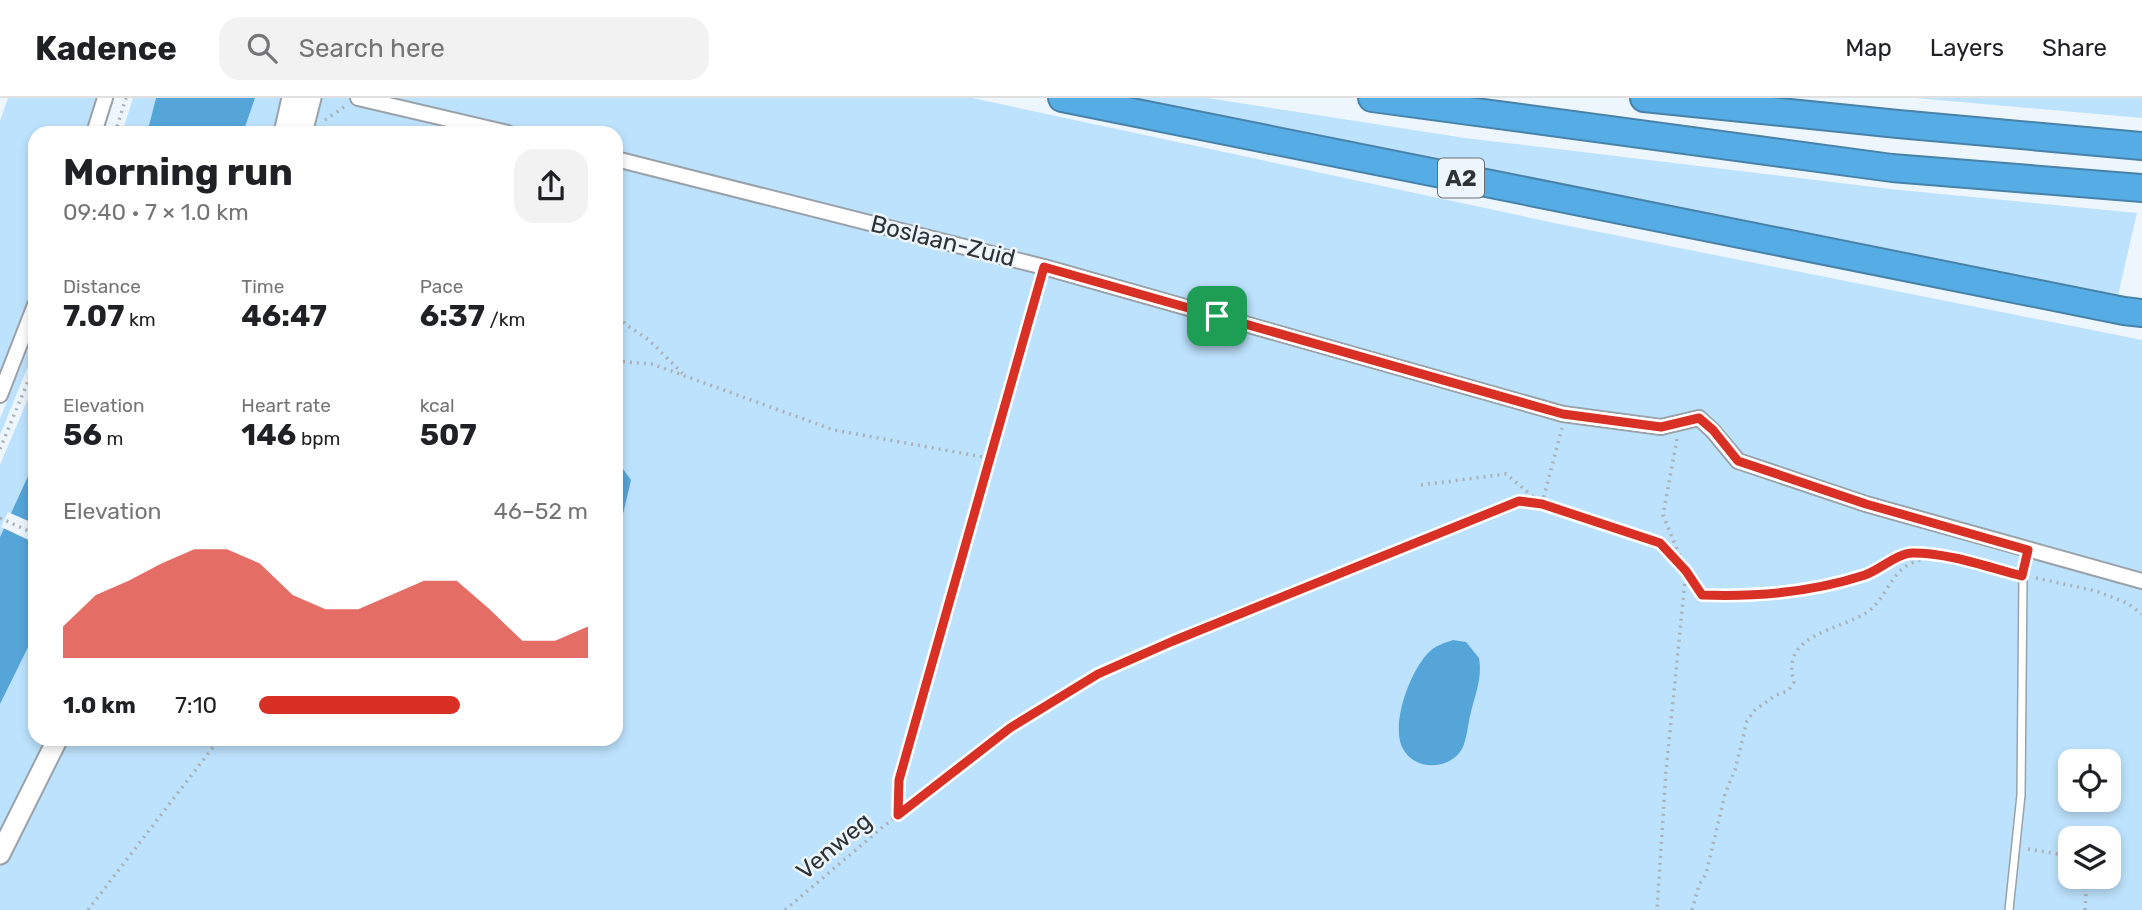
<!DOCTYPE html>
<html lang="en">
<head>
<meta charset="utf-8">
<style>
  body { margin:0; font-family:Rubik,sans-serif; background:#f2f2f2; color:#202124; height:100vh; display:flex; flex-direction:column; font-size:26px; white-space:nowrap }
  * { box-sizing:border-box; margin:0 }
  p { font-size:23px; color:#757577 }
  .icon { flex:none; width:38px; height:38px; fill:none; stroke:currentColor; stroke-width:2; stroke-linecap:round; stroke-linejoin:round }
  .map { position:relative; flex:1; overflow:hidden }
  .details { position:absolute; left:28px; top:28px; width:595px; height:620px; display:flex; flex-direction:column; background:#fff; border-radius:21px; box-shadow:0 4px 10px #0003 }
  .details>* { flex:none }
  .buttons { position:absolute; left:2058px; top:651px; display:grid; gap:14px }
  .buttons a { display:grid; place-items:center; width:63px; height:63px; border-radius:14px; background:#fff; box-shadow:0 4px 10px #0003; font-size:35px }
  .pin { position:absolute; display:grid; place-items:center; width:60px; height:60px; color:#fff; margin:-30px; border-radius:14px; box-shadow:0 4px 10px #0006 }
  .round { display:grid; place-items:center; flex:none; width:74px; height:74px; border-radius:21px; background:#f2f2f2 }
  .overview { display:flex; align-items:center; justify-content:space-between; height:119px; padding:0 35px }
  h1 { font-size:38px; font-weight:700; line-height:52px }
  .stats { display:grid; grid-template-columns:repeat(3,1fr); gap:10px; height:119px; padding:7px 35px }
  .stats div { display:grid; align-content:center }
  .stats b { font-size:30px; font-weight:700 }
  .stats small { font-size:19px; font-weight:400 }
  .stats p { font-size:19px }
  .chart { height:196px; padding:14px 35px }
  .chart p { display:flex; justify-content:space-between }
  .chart svg { width:100%; height:126px; margin-top:7px; fill:#d93025; opacity:.7 }
  ul { padding:0 35px; list-style:none; font-size:23px }
  li { display:grid; grid-template-columns:112px 84px 1fr; align-items:center; height:52px }
  li i { height:18px; border-radius:9px; background:#d93025 }
  header { display:flex; align-items:center; gap:42px; box-sizing:border-box; height:98px; padding:0 35px; background:#fff; border-bottom:2px solid #e0e0e0 }
  header strong { font-size:33px }
  nav { display:flex; gap:38px; margin-inline-start:auto; font-size:24px }
  .search { width:490px; height:63px; background:#f2f2f2; display:flex; align-items:center; gap:18px; box-sizing:border-box; padding:0 24px; border-radius:21px; color:#757577; font-size:26px }
  .map>svg:first-child { display:block }
  .green { fill:#bde2fd; fill-rule:evenodd }
  .water { fill:#56a5d9 }
  .pier { fill:#edf6fd }
  .lines { fill:none; stroke-linecap:round; stroke-linejoin:round }
  .service-casing { stroke:#9aa2a9; stroke-width:10 }
  .minor-casing { stroke:#9aa2a9; stroke-width:18 }
  .tertiary-casing { stroke:#9aa2a9; stroke-width:23 }
  .motorway-casing { stroke:#4882a8; stroke-width:30 }
  .path { stroke:#abb2b7; stroke-width:3.5; stroke-dasharray:2 5; stroke-linecap:butt }
  .service { stroke:#fff; stroke-width:7 }
  .minor { stroke:#fff; stroke-width:14 }
  .tertiary { stroke:#fff; stroke-width:19 }
  .motorway { stroke:#56ade6; stroke-width:26 }
  .route-casing { stroke:#fff; stroke-width:14 }
  .route { stroke:#d93025; stroke-width:9 }
  .labels { text-anchor:middle; dominant-baseline:central; stroke-width:5; stroke-linejoin:round; paint-order:stroke }
  .shield { fill:#edf6fd; stroke:#686e71; stroke-width:2 }
  .shield-label { font-size:23px; font-weight:bold; fill:#2f3335 }
  .street-label { font-size:24px; fill:#2f3335; stroke:#edf6fd }
</style>
</head>
<body>
<header>
<strong>Kadence</strong>
<div class="search"><svg class="icon" aria-label="search" viewBox="0 0 24 24"><circle cx="10" cy="10" r="6"/><path d="M15 15l6 6"/></svg>Search here</div>
<nav><a>Map</a><a>Layers</a><a>Share</a></nav>
</header>
<div class="map">
<svg width="2142" height="812" viewBox="0 0 2142 812">
  <rect width="100%" height="100%" fill="#edf6fd"/>
  <!-- green -->
  <g class="green">
    <path d="M8,0H96L85,35H35V184L0,275V23Z"/>
    <path d="M133,0H156L147,35H122Z"/>
    <path d="M255,0H972L1564,127L2142,242V812H0V448L35,464V640H616V35H243ZM2070,663H2109V702H2070ZM2070,740H2109V779H2070Z"/>
    <path d="M1101,0H1207L1465,40L1890,91L2137,115L2118,197Z"/>
    <path d="M1916,0H2142V20Z"/>
    <path d="M35,233V251L0,337V321Z"/>
    <path d="M35,284V363L0,439V367Z"/>
  </g>
  <!-- water -->
  <g class="water">
    <path d="M156,0H255L243,35H147Z"/>
    <path d="M35,363V535L0,606V439Z"/>
    <path d="M616,368L623,371L631,382L616,446Z"/>
    <path d="M1453,542L1466,544L1479,560C1483,583 1473,601 1469,623C1467,633 1466,646 1460,654C1445,673 1413,672 1402,649C1391,625 1410,573 1429,554C1435,548 1444,545 1453,542Z"/>
  </g>
  <!-- pier -->
  <path class="pier" d="M8,414L35,426V445L1,429Z"/>
  <g class="lines">
    <!-- service casing -->
    <g class="service-casing">
      <path id="service" d="M2009,812L2021,697L2023,478L2028,452"/>
    </g>
    <!-- minor casing -->
    <g class="minor-casing">
      <g id="minor">
        <path d="M358,0L508,35"/>
        <path d="M94,35L105,0"/>
        <path d="M616,61L1044,169L1563,316L1661,329L1699,320L1713,333L1738,363L1866,406L2142,483"/>
        <path d="M0,297L35,207"/>
      </g>
    </g>
    <!-- tertiary casing -->
    <g class="tertiary-casing">
      <g id="tertiary">
        <path d="M284,35L292,0"/>
        <path d="M302,35L311,0"/>
        <path d="M0,756L58,640"/>
      </g>
    </g>
    <!-- motorway casing -->
    <g class="motorway-casing">
      <g id="motorway">
        <path d="M1062,0L2124,213L2142,215"/>
        <path d="M1372,0L1892,70L2142,90"/>
        <path d="M1644,0L1898,26L2142,48"/>
      </g>
    </g>
    <!-- path -->
    <g class="path">
      <path d="M325,22L344,9"/>
      <path d="M115,35L126,0"/>
      <path d="M616,212L625,226L649,242L683,276"/>
      <path d="M616,263L652,266L834,332L989,360"/>
      <path d="M1677,341L1663,417L1686,473L1702,497L1736,498L1796,493L1867,477L1909,455L1940,457"/>
      <path d="M0,351L35,266"/>
      <path d="M1421,387L1506,376L1542,406L1660,445L1686,473L1666,673L1657,812"/>
      <path d="M1542,406L1562,330"/>
      <path d="M0,420L35,436"/>
      <path d="M2036,480L2096,493L2127,505L2142,516"/>
      <path d="M898,717L899,682L1040,184"/>
      <path d="M2028,751L2070,758"/>
      <path d="M88,812L220,640"/>
      <path d="M785,812L884,728L1010,630L1098,576L1173,543L1519,403L1542,406"/>
      <path d="M1692,812L1699,787L1706,776L1725,696L1735,672L1747,623L1755,612L1776,597L1788,593L1794,584C1779,534 1843,533 1870,512C1887,498 1891,474 1912,465C1944,451 1980,467 2011,475"/>
      <path d="M2085,812L2087,779"/>
    </g>
    <!-- service -->
    <use href="#service" class="service"/>
    <!-- minor -->
    <use href="#minor" class="minor"/>
    <!-- tertiary -->
    <use href="#tertiary" class="tertiary"/>
    <!-- motorway -->
    <use href="#motorway" class="motorway"/>
  </g>
  <g class="lines">
    <!-- route casing -->
    <g class="route-casing">
      <path id="route" d="M1044,169L1563,316L1661,329L1699,320L1713,332L1738,363L1866,406L2028,452L2022,478C1987,469 1950,455 1913,455C1897,455 1880,472 1865,477C1813,494 1756,499 1702,497L1686,473L1660,445L1542,406L1519,403L1173,543L1098,576L1010,630L898,717L899,682Z"/>
    </g>
    <!-- route -->
    <use href="#route" class="route"/>
  </g>
  <g class="labels">
    <!-- shield labels -->
    <rect class="shield" x="1438" y="60.5" width="46" height="39" rx="5"/>
    <g class="shield-label">
      <text x="1461" y="80">A2</text>
    </g>
    <!-- street labels -->
    <g class="street-label">
      <text transform="translate(943 143) rotate(14)">Boslaan-Zuid</text>
      <text transform="translate(834 748) rotate(-40)">Venweg</text>
    </g>
  </g>
</svg>
<div class="buttons">
<a><svg class="icon" aria-label="locate" viewBox="0 0 24 24"><circle cx="12" cy="12" r="6"/><path d="M12 2v4M12 18v4M2 12h4M18 12h4"/></svg></a>
<a><svg class="icon" aria-label="layers" viewBox="0 0 24 24"><path d="M12 4l9 5-9 5-9-5zM3 14l9 5 9-5"/></svg></a>
</div>
<div class="pin" style="left:1217px;top:218px;background:#1e9e55"><svg class="icon" aria-label="arrive" viewBox="0 0 24 24"><path d="M6 21V4h12l-3 4 3 4H6"/></svg></div>
<section class="details">
<div class="overview"><div><h1>Morning run</h1><p>09:40 · 7 × 1.0 km</p></div><a class="round"><svg class="icon" aria-label="share" viewBox="0 0 24 24"><path d="M12 15V3M7 8l5-5 5 5M5 13v7h14v-7"/></svg></a></div>
<div class="stats">
<div><p>Distance</p><b>7.07<small> km</small></b></div>
<div><p>Time</p><b>46:47</b></div>
<div><p>Pace</p><b>6:37<small> /km</small></b></div>
</div>
<div class="stats">
<div><p>Elevation</p><b>56<small> m</small></b></div>
<div><p>Heart rate</p><b>146<small> bpm</small></b></div>
<div><p>kcal</p><b>507</b></div>
</div>
<div class="chart"><p><span>Elevation</span>46–52 m</p>
<svg viewBox="0 0 160 44" preserveAspectRatio="none"><path d="M0 44V33L10 22L20 17L30 11L40 6L50 6L60 11L70 22L80 27L90 27L100 22L110 17L120 17L130 27L140 38L150 38L160 33V44z"/></svg>
</div>
<ul>
<li><b>1.0 km</b>7:10<i style="width:61%"></i></li>
</ul>
</section>
</div>
</body>
</html>
